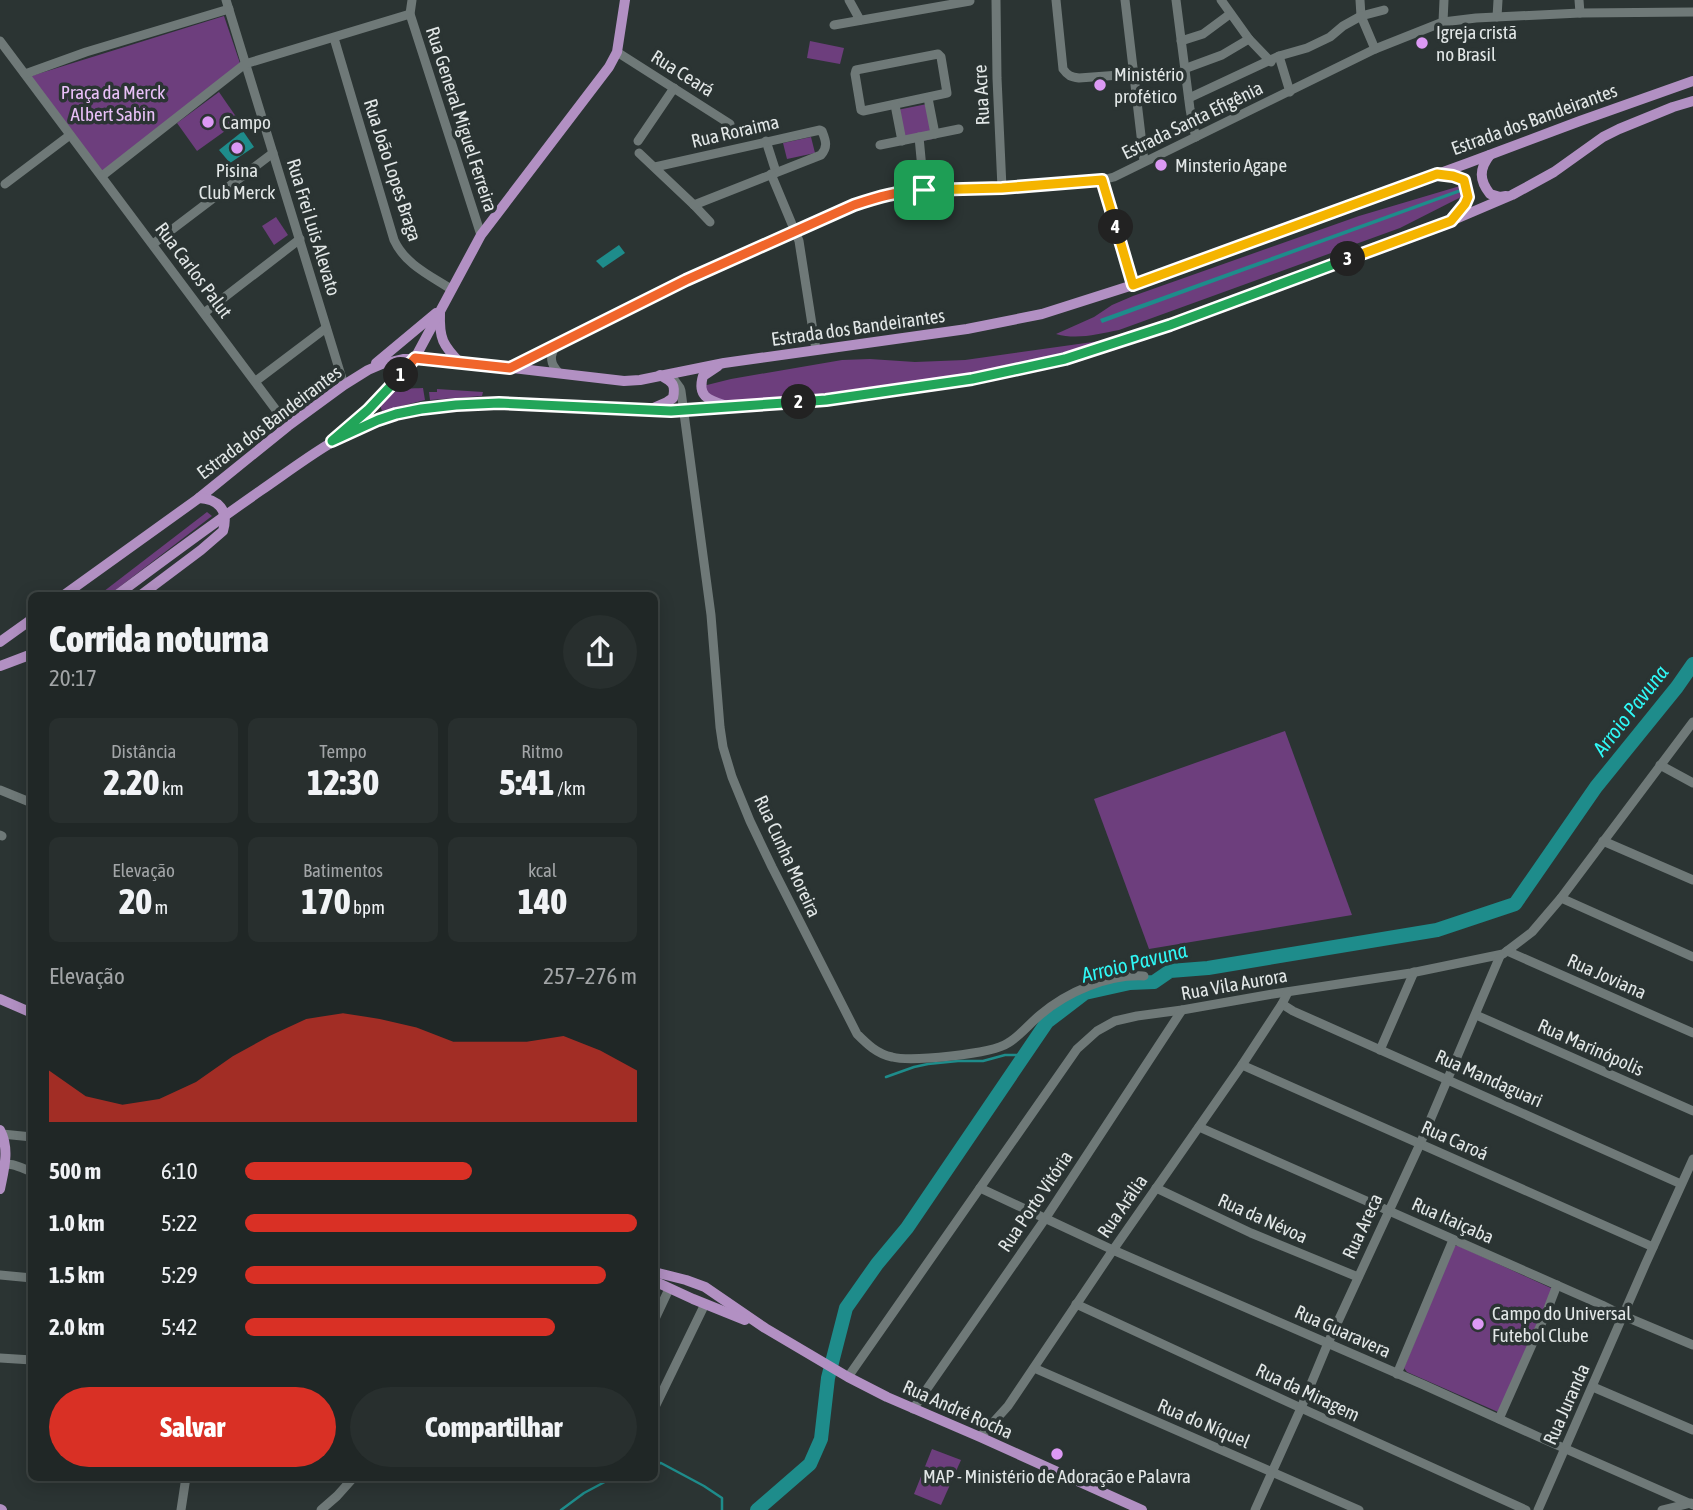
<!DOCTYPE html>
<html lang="pt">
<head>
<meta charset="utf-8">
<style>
  body { margin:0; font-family:"Asap Condensed",sans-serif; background:#282f2e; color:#f1f3f6; height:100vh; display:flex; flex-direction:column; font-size:26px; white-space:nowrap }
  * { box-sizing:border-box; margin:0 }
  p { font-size:23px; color:#a2a5a7 }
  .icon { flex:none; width:38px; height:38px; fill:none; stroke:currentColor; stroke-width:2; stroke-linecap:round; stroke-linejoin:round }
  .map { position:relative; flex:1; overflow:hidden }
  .panel { position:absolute; left:28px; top:592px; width:630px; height:889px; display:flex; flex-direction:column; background:#202726; border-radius:10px; box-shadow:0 4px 18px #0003,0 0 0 2px #3d4443 }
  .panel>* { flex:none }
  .pin { position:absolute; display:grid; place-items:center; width:60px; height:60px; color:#fff; margin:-30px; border-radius:14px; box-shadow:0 4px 10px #0006 }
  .km { position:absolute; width:35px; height:35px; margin:-18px; border-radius:50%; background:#222; color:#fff; font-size:19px; line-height:35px; text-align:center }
  .round { display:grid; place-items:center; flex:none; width:74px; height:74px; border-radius:37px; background:#282f2e }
  .overview { display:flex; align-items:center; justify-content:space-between; height:119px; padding:0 21px }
  h1 { font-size:38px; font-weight:800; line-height:52px }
  .metrics { display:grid; grid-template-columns:repeat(3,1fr); gap:10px; height:119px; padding:7px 21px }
  .metrics div { display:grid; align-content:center; border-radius:10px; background:#282f2e; text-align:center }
  .metrics b { font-size:35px; font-weight:800 }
  .metrics small { font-size:19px; font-weight:400 }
  .metrics p { font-size:19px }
  .chart { height:196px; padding:14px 21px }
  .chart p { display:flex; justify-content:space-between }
  .chart svg { width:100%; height:126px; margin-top:7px; fill:#d93025; opacity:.7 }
  .action { display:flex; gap:14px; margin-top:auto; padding:14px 21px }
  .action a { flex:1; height:80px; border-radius:42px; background:#d93025; color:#fff; font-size:28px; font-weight:800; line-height:80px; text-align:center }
  .action a+a { background:#282f2e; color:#f1f3f6 }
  ul { padding:0 21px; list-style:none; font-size:23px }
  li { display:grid; grid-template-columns:112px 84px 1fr; align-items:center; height:52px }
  li i { height:18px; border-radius:9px; background:#d93025 }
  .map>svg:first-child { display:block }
  .green { fill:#6d3e7d }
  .water { fill:#1e8c8b }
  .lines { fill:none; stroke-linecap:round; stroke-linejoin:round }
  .stream { stroke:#1e8c8b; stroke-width:2.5 }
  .river { stroke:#1e8c8b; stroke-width:14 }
  .minor { stroke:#6f7978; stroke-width:9 }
  .major { stroke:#b290c3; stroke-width:10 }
  .split-1-casing { stroke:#fff; stroke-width:14 }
  .split-2-casing { stroke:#fff; stroke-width:14 }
  .split-3-casing { stroke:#fff; stroke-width:14 }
  .split-4-casing { stroke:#fff; stroke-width:14 }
  .split-5-casing { stroke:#fff; stroke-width:14 }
  .split-1 { stroke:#f0652b; stroke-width:9 }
  .split-2 { stroke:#22a559; stroke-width:9 }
  .split-3 { stroke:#22a559; stroke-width:9 }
  .split-4 { stroke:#f5b400; stroke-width:9 }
  .split-5 { stroke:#f5b400; stroke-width:9 }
  .poi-dot { fill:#dc99f4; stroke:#2b3433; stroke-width:2.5 }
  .labels { text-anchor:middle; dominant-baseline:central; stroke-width:7; stroke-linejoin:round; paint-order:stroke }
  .poi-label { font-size:19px; fill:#e2e7e7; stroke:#2b3433; text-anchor:start }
  .street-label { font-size:19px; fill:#e2e7e7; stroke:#2b3433 }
  .park-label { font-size:19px; fill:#e9c0f8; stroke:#2b3433 }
  .water-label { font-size:21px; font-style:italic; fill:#2ff8f6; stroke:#2b3433 }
</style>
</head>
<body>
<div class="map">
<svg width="1693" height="1510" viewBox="0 0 1693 1510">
  <rect width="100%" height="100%" fill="#2b3433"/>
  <!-- green -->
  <g class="green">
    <path d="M224,16L242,69L102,175L28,77Z"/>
    <path d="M810,41L844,48L840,64L807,58Z"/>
    <path d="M219,92L239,121L197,151L177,123Z"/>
    <path d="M927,104L933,139L904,144L897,110Z"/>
    <path d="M811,137L815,153L787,159L783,143Z"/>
    <path d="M1460,186L1465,195L1400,228L1119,330C1098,334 1077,340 1056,334L1094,317L1112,305L1133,296L1359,216Z"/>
    <path d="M276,217L288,235L274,245L262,226Z"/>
    <path d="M1107,340L1092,347L1002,369L805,396L718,405L703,386L731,379L842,360L870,359L915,362L965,360Z"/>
    <path d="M423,388L425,400L382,411L380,405C398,387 398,389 423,388Z"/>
    <path d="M437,389L483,392L482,396L430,400L429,392H437Z"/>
    <path d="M207,512L212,516L109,595H99Z"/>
    <path d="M1285,731L1352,915L1149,949L1094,799Z"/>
    <path d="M1454,1246H1459L1553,1289L1498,1412L1407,1372L1404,1368Z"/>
    <path d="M932,1449L961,1460L941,1505L914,1494Z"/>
  </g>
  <!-- water -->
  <g class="water">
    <path d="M243,131L254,147L230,163L219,150Z"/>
    <path d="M1460,189L1461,192L1102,323L1100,319Z"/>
    <path d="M619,245L625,253L603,268L596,261Z"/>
  </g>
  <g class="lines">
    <!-- stream -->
    <g class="stream">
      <path d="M886,1077L914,1067L928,1064L958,1061H983L1005,1055H1025"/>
      <path d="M654,1464L661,1463L704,1486L722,1498V1510"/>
      <path d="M561,1510L584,1493L614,1477"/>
    </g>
    <!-- river -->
    <path class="river" d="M757,1510L810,1464L821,1439L828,1378L846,1308L877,1264L907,1228L1047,1022L1085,993L1130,983L1154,982L1170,971L1208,968L1437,930L1515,904L1596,787L1677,687L1693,664"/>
    <!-- minor -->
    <g class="minor">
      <path d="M226,0L344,385"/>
      <path d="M412,0L410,14L481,235"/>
      <path d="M849,0L860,20"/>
      <path d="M996,0L997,78L1002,188"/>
      <path d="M1056,0L1063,69C1068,76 1071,77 1079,78L1133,74"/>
      <path d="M1125,0L1144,161"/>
      <path d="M1176,0L1190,109L1193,126L1196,137"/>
      <path d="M1221,0L1249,39L1271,62"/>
      <path d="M1360,0L1361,16L1375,49"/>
      <path d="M1579,0L1580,13"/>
      <path d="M1497,17L1498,0"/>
      <path d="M1443,22L1444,0"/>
      <path d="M834,25L970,1"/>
      <path d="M334,38L394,240C405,264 429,275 451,289"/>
      <path d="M0,41L288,426"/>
      <path d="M1181,41L1203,34L1230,14"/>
      <path d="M617,52L730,124"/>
      <path d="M938,54L941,57L947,93L863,111L861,110L855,74L856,70Z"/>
      <path d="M1279,56L1290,92"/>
      <path d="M1184,69L1222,55L1249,39"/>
      <path d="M25,74L86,52L229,9"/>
      <path d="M928,98L935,134"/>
      <path d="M1189,98L1279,56L1307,48L1330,37L1343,26L1361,16L1384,10"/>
      <path d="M895,105L902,141"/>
      <path d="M919,137L924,190"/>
      <path d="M638,141L674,88"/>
      <path d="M766,141L776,172"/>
      <path d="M880,145L959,129"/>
      <path d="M639,153L694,205L710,222"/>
      <path d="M655,167L820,130L822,131C826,141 828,147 821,155L694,205"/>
      <path d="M771,174L799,241L816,350"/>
      <path d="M102,176L245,64L410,14"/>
      <path d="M1102,180L1133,285"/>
      <path d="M5,184L70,135"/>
      <path d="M153,244L273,153"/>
      <path d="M204,313L300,239"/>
      <path d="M556,346C549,356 550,364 559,373"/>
      <path d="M510,368L686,280L877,197L902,191L1002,188L1102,180L1114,177L1375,49L1443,22L1476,18L1580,13L1693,12"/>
      <path d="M672,377L680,388L681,391L711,615L720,727L723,747L732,777L750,821L772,867L857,1034C867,1044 877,1054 892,1057C911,1062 992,1054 1008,1043C1020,1036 1029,1024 1040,1015C1067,992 1108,974 1144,976"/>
      <path d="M256,381L326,328"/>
      <path d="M1660,765L1693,783"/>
      <path d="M0,790L32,803"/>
      <path d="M0,835L2,836"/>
      <path d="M1603,841L1693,880"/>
      <path d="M1561,898L1693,957"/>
      <path d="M1507,951L1693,1033"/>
      <path d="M1282,1004L1293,1011L1681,1184"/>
      <path d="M1476,1015L1693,1111"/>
      <path d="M1380,1050L1414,972"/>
      <path d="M1242,1065L1653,1247"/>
      <path d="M1199,1127L1602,1305L1624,1316L1693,1345"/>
      <path d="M2,1134L32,1137"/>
      <path d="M0,1166C11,1161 21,1168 32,1172"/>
      <path d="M980,1188L1113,1250L1424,1385L1541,1438L1693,1505"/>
      <path d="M1156,1188L1251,1233L1358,1277"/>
      <path d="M0,1275L32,1278"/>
      <path d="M1076,1304L1301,1408L1526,1510"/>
      <path d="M654,1321L669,1289"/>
      <path d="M0,1358L32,1360"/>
      <path d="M1034,1368L1359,1510"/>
      <path d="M1397,1374L1453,1240"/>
      <path d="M848,1377L1077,1049L1097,1031L1115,1021L1137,1016L1182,1010L1273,994L1411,973L1503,954L1532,932L1561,898L1693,722"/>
      <path d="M1593,1387L1693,1430"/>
      <path d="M654,1409L705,1304"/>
      <path d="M913,1409L1045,1219L1182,1010"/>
      <path d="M1499,1419L1547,1311L1557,1285"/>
      <path d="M980,1437L1008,1406L1113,1250L1242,1065L1282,1004L1288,992"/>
      <path d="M181,1510L186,1477"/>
      <path d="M321,1510L337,1496L354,1477"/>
      <path d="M1255,1510L1301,1408L1328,1343L1420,1144L1500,956"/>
      <path d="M1538,1510L1645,1265L1693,1159"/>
      <path d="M1662,1510L1691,1503"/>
    </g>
    <!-- major -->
    <g class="major">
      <path d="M1490,155C1479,169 1479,180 1490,194L1500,197L1506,196"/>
      <path d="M1441,174L1453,176L1464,180C1470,200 1467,205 1453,219"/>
      <path d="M440,313C439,339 443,345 460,363"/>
      <path d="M376,363L436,313"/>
      <path d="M718,366L703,376C697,396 708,400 724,405"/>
      <path d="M651,409L667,402L673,398C676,383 672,382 660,375"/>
      <path d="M344,430L368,410L415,358L481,235L609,67L617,52L625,0"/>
      <path d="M64,595L199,498L288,426L344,385L368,370L382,364L403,359H435L624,381L640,380L724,363L967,329L1042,314L1133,285L1468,163L1580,121L1693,81"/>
      <path d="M117,595C164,560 211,525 260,491C298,465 334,436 378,420C416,406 458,404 499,403L671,411L770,405L826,400L972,379L1065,359L1170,325L1451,221L1512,195L1554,172L1603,137L1619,129L1673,107L1693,101"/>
      <path d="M141,595L201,550L223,531C229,511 219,499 199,498"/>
      <path d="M0,642L32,619"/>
      <path d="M0,666L32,654"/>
      <path d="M0,999L32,1013"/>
      <path d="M0,1130C10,1149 4,1169 0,1189"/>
      <path d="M654,1272L686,1280L705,1287L765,1328L848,1377L887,1397L980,1437L1142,1510"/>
      <path d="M654,1281L693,1299L745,1320"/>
      <path d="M0,1509L2,1510"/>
    </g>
  </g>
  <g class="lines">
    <!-- split-1 casing -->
    <g class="split-1-casing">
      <path id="split-1" d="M401,375L415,358L510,368L686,280L854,205C878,197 899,191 924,190"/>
    </g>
    <!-- split-2 casing -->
    <g class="split-2-casing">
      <path id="split-2" d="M401,375L368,410L332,441L378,420L396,414L421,409L456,405L499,403L671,411L799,402"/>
    </g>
    <!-- split-3 casing -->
    <g class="split-3-casing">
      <path id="split-3" d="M799,402L826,400L972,379L1065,359L1170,325L1348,259"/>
    </g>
    <!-- split-4 casing -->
    <g class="split-4-casing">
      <path id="split-4" d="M1116,227L1133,285L1437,174L1453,176L1464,180L1468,197L1465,204L1451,221L1348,259"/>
    </g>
    <!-- split-5 casing -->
    <g class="split-5-casing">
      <path id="split-5" d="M924,190L1002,188L1102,180L1116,227"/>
    </g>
    <!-- split-1 -->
    <use href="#split-1" class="split-1"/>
    <!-- split-2 -->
    <use href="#split-2" class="split-2"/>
    <!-- split-3 -->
    <use href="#split-3" class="split-3"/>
    <!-- split-4 -->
    <use href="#split-4" class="split-4"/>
    <!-- split-5 -->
    <use href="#split-5" class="split-5"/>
  </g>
  <!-- markers -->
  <g class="poi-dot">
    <circle cx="1422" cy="43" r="7"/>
    <circle cx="1100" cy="85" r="7"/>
    <circle cx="208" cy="122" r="7"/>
    <circle cx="237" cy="148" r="7"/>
    <circle cx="1161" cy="165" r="7"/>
    <circle cx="1478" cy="1324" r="7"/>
    <circle cx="1057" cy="1454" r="7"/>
  </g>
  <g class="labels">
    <!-- poi labels -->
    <g class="poi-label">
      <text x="1436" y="32">Igreja cristã<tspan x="1436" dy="22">no Brasil</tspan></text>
      <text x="1114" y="74">Ministério<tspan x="1114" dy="22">profético</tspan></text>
      <text x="222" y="122">Campo</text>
      <text x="1175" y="165">Minsterio Agape</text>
      <text x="237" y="170" text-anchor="middle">Pisina<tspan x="237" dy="22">Club Merck</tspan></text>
      <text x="1492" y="1313">Campo do Universal<tspan x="1492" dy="22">Futebol Clube</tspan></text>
      <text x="1057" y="1476" text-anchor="middle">MAP - Ministério de Adoração e Palavra</text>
    </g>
    <!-- street labels -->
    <g class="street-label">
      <text transform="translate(683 73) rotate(32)">Rua Ceará</text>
      <text transform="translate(981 95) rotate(-93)">Rua Acre</text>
      <text transform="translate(462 119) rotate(72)">Rua General Miguel Ferreira</text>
      <text transform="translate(1534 119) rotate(-20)">Estrada dos Bandeirantes</text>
      <text transform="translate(1192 120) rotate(-26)">Estrada Santa Efigênia</text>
      <text transform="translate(735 131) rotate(-13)">Rua Roraima</text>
      <text transform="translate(393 170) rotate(72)">Rua João Lopes Braga</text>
      <text transform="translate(314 227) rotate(73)">Rua Frei Luis Alevato</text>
      <text transform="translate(194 270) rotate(53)">Rua Carlos Palut</text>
      <text transform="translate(858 327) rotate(-8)">Estrada dos Bandeirantes</text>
      <text transform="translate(269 422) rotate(-37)">Estrada dos Bandeirantes</text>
      <text transform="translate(788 856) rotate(65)">Rua Cunha Moreira</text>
      <text transform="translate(1607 976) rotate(24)">Rua Joviana</text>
      <text transform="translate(1234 984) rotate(-10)">Rua Vila Aurora</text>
      <text transform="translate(1591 1047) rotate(24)">Rua Marinópolis</text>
      <text transform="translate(1489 1078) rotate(24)">Rua Mandaguari</text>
      <text transform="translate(1455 1140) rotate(24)">Rua Caroá</text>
      <text transform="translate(1035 1201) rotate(-56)">Rua Porto Vitória</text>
      <text transform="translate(1122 1206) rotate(-55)">Rua Arália</text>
      <text transform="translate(1263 1218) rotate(24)">Rua da Névoa</text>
      <text transform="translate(1453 1220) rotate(24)">Rua Itaiçaba</text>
      <text transform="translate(1362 1226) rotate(-65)">Rua Areca</text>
      <text transform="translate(1343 1331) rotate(24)">Rua Guaravera</text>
      <text transform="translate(1308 1392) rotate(25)">Rua da Miragem</text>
      <text transform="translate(1566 1404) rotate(-66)">Rua Juranda</text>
      <text transform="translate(958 1409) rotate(24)">Rua André Rocha</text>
      <text transform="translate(1204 1423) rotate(23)">Rua do Níquel</text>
    </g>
    <!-- park labels -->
    <g class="park-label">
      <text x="113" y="92">Praça da Merck<tspan x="113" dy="22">Albert Sabin</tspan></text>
    </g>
    <!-- water labels -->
    <g class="water-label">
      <text transform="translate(1630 710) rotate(-52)">Arroio Pavuna</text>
      <text transform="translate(1134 962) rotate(-14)">Arroio Pavuna</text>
    </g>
  </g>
</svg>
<div class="pin" style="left:924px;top:190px;background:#1e9e55"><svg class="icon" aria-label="arrive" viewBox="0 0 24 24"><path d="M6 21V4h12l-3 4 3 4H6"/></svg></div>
<b class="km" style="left:401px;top:375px">1</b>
<b class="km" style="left:799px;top:402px">2</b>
<b class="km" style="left:1348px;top:259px">3</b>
<b class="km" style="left:1116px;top:227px">4</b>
<section class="panel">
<div class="overview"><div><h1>Corrida noturna</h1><p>20:17</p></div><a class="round"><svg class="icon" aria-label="share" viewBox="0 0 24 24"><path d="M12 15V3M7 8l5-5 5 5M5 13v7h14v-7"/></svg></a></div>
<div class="metrics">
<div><p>Distância</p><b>2.20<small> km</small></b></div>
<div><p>Tempo</p><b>12:30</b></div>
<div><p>Ritmo</p><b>5:41<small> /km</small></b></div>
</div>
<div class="metrics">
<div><p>Elevação</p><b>20<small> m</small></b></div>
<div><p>Batimentos</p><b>170<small> bpm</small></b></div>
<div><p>kcal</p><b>140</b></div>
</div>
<div class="chart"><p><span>Elevação</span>257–276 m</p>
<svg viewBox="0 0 160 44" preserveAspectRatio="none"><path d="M0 44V26L10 35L20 38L30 36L40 30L50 21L60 14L70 8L80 6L90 8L100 11L110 16L120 16L130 16L140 14L150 19L160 26V44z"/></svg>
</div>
<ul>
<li><b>500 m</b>6:10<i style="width:58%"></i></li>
<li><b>1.0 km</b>5:22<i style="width:100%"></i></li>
<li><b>1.5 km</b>5:29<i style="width:92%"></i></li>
<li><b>2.0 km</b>5:42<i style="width:79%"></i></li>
</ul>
<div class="action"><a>Salvar</a><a>Compartilhar</a></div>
</section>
</div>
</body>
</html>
